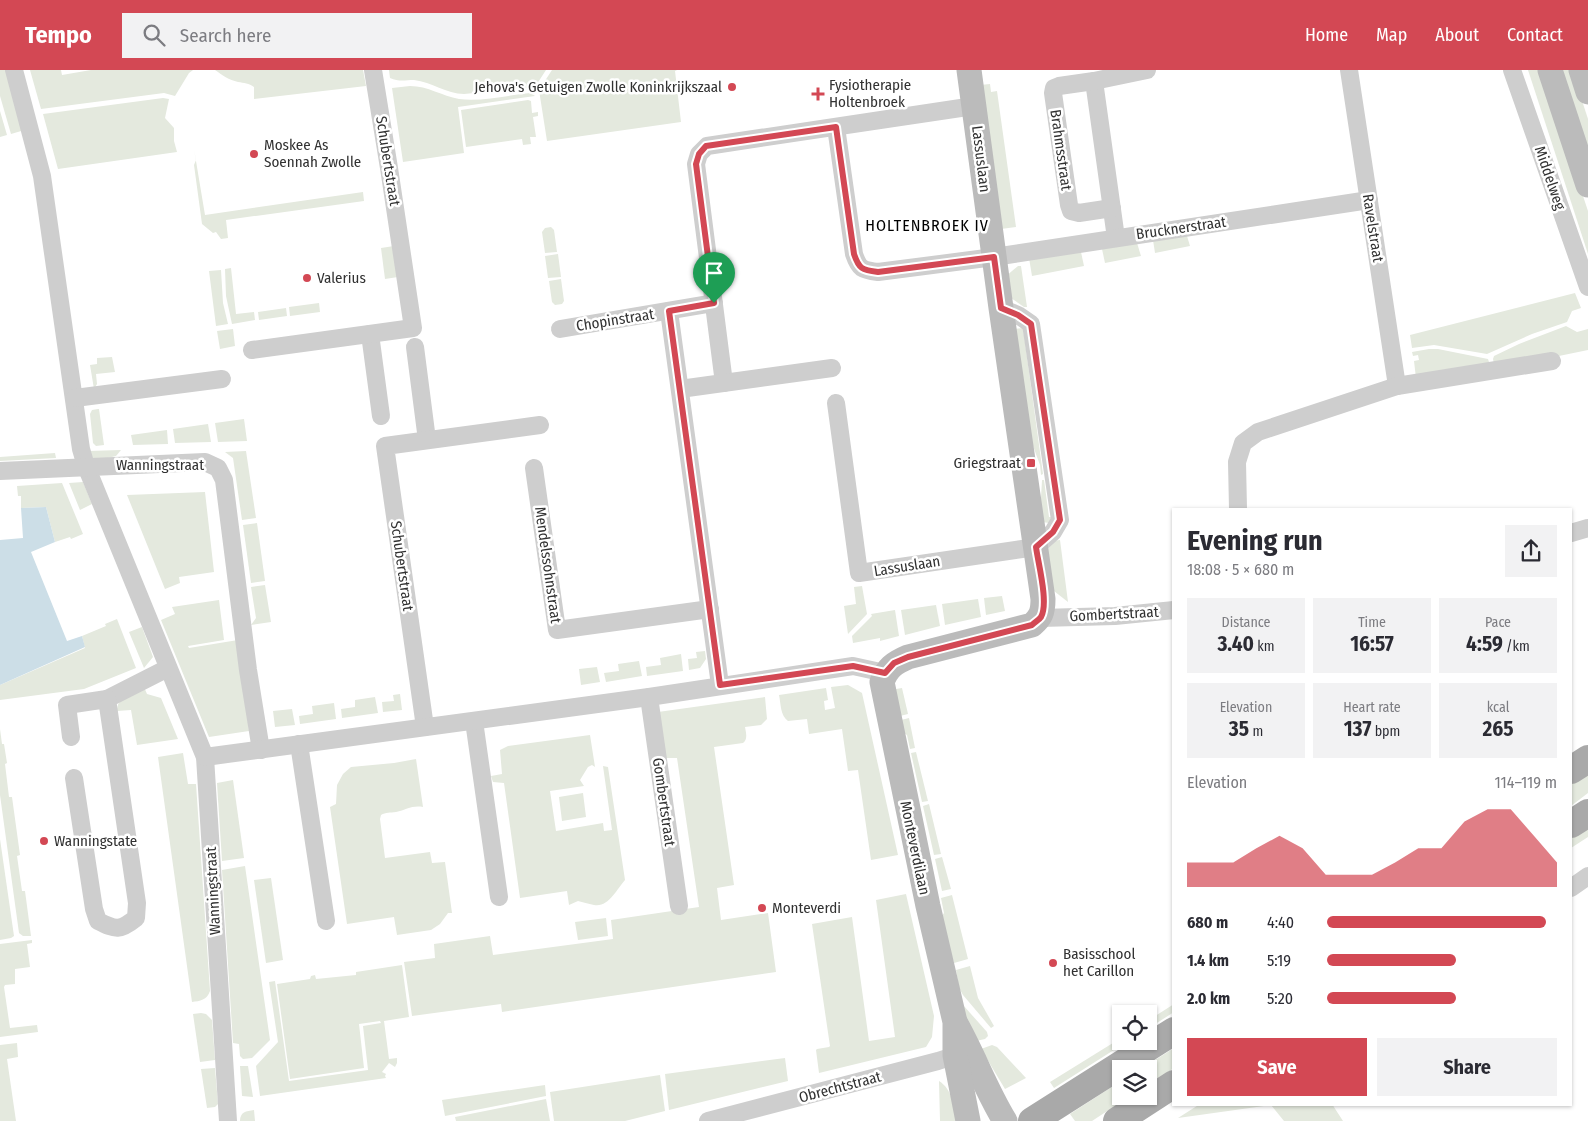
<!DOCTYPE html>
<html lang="en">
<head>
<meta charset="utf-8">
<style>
  body { margin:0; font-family:"Fira Sans Condensed",sans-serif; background:#f2f2f3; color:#2b2b33; height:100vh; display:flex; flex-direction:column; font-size:19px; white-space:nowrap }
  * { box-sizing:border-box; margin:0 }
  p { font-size:16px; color:#7c7c81 }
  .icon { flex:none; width:28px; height:28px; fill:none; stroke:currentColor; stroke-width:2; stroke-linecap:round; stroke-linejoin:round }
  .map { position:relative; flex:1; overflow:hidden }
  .sheet { position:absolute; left:1172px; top:438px; width:400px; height:598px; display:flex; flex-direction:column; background:#fff; border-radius:0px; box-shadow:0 1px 4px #0004 }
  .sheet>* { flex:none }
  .fabs { position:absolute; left:1112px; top:935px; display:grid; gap:10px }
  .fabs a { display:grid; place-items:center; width:45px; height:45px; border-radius:0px; background:#fff; box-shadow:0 1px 4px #0004; font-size:25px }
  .pin { position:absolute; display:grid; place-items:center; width:42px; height:42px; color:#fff; margin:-51px -21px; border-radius:50% 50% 50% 0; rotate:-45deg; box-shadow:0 0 5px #0007 }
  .pin .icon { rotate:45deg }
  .round { display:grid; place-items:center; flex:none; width:52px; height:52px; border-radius:0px; background:#f2f2f3 }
  .summary { display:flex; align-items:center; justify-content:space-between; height:85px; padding:0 15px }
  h1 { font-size:28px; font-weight:700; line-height:38px }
  .metrics { display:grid; grid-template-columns:repeat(3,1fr); gap:8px; height:85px; padding:5px 15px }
  .metrics div { display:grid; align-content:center; border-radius:0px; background:#f2f2f3; text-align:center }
  .metrics b { font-size:21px; font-weight:700 }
  .metrics small { font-size:14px; font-weight:400 }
  .metrics p { font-size:14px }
  .chart { height:140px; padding:10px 15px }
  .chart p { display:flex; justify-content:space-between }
  .chart svg { width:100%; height:90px; margin-top:5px; fill:#d34854; opacity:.7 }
  .action { display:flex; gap:10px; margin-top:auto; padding:10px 15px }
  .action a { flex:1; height:58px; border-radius:0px; background:#d34854; color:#fff; font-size:20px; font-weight:700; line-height:58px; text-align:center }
  .action a+a { background:#f2f2f3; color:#2b2b33 }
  ul { padding:0 15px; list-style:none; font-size:16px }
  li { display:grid; grid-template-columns:80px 60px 1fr; align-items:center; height:38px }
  li i { height:12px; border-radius:6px; background:#d34854 }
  header { display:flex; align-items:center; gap:30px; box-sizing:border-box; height:70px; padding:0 25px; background:#d34854; color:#fff }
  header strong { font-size:24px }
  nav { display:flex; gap:28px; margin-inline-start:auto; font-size:18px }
  .search { width:350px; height:45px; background:#f2f2f3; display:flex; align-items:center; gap:12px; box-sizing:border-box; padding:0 18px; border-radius:0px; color:#7c7c81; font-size:19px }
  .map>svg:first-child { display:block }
  .green { fill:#e4e9de }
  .water { fill:#ccdee7 }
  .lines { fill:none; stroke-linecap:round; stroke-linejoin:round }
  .street { stroke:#cecece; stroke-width:18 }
  .secondary { stroke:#bbb; stroke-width:25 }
  .primary { stroke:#a9a9a9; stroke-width:28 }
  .route-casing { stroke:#fff; stroke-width:10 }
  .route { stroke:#d34854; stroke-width:6 }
  .poi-dot { fill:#d34854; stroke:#fff; stroke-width:2 }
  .labels { text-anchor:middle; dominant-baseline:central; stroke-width:5; stroke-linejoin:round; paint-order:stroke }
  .poi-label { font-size:15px; fill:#313131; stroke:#fff; text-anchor:start }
  .street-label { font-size:15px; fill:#313131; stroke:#fff }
  .neighbourhood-label { font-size:16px; letter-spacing:1px; fill:#000; stroke:#fff }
</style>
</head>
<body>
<header>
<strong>Tempo</strong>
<div class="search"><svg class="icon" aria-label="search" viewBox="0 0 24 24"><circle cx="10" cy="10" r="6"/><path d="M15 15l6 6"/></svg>Search here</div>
<nav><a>Home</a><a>Map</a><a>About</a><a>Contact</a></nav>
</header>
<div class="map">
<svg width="1588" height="1051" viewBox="0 0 1588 1051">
  <rect width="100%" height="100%" fill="#fff"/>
  <!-- green -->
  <g class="green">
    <path d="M0,0H11L28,59L11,64L0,26Z"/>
    <path d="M30,0H61L62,5L91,0H193L189,3L175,26L164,23L41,39Z"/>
    <path d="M215,0H363L366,16L254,29V17C249,13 244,13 238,12C229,10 222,5 215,0Z"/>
    <path d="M389,0H546L535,17L464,24C446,24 432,12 414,10C405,10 399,12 390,8Z"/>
    <path d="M552,0H677L675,1L681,52L547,71L539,20Z"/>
    <path d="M1528,0H1541L1588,141V184Z"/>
    <path d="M1559,0H1572L1588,49V89Z"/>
    <path d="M990,14L991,22L997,21L1016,157L1001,159L980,15Z"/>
    <path d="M410,16C428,16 442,26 459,29C482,32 508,25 531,23L535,26L458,37L464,83L403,92L392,18Z"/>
    <path d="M163,28L169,29L165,48L174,58V71L177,82L58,99L43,44Z"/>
    <path d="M528,30L531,31L532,43L538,42V46L533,47L536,67H530L531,74L523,75L522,69L466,77L461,40Z"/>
    <path d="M0,41L7,65L0,67Z"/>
    <path d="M194,79L205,145L363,122L364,131L226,150L228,168L221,169L216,162L213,163L202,154L194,95L196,90Z"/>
    <path d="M551,157L554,160L557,182L545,183L542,162L545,158Z"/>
    <path d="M1187,166L1190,176L1155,183L1153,170Z"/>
    <path d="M1137,173L1141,186L1105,193L1102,179Z"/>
    <path d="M394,176L398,207L385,209L381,178Z"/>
    <path d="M1081,182L1084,196L1032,206L1029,188Z"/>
    <path d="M558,184L561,207L548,208L545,186Z"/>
    <path d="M1018,196H1021L1027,237H1024L1011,228L1006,206Z"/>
    <path d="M231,198L236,244L254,242L255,250L232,254L226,226L225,199Z"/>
    <path d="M221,200L223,233L228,254L216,256L209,201Z"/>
    <path d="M561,209L564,231L562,234L555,235L552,232L549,211Z"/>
    <path d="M1575,223L1581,238L1572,241L1567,252L1532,264L1487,284L1434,275L1412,278L1410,265Z"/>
    <path d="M319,233L320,242L290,246L289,237Z"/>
    <path d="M286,238L287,246L259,250L258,242Z"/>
    <path d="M1566,256L1577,262L1588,259V280L1554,287L1494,294L1493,289L1494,286L1519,274Z"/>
    <path d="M1023,258L1043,404L1041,405L1040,395L1029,365L1014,259Z"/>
    <path d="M233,259L235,276L220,279L217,261Z"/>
    <path d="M1429,279H1438L1488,289L1490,295L1416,308L1414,291L1419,290L1418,285L1413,286L1412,282Z"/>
    <path d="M112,287L115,302L96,304L97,314L94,319L90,295L97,294V288Z"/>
    <path d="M98,339H99L104,375L96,376L93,373L90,344L92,340Z"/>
    <path d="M244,349L247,371L218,372L215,353Z"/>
    <path d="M208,354L211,372L175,373L173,359Z"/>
    <path d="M167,360L168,374L133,375L131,365Z"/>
    <path d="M121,380L116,386L95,391L88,381Z"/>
    <path d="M246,381L256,448L242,450L233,388L225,382Z"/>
    <path d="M55,383L56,388L0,391V387Z"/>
    <path d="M1042,410H1044L1049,447H1053L1049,453L1042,452L1040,445Z"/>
    <path d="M83,412L92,434L80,440L69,413Z"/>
    <path d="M62,413L83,464L71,469L70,467L55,472L46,437L21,438V426H18L17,416Z"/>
    <path d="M205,422L214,502L179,507L180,513L165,519L127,425Z"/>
    <path d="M257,453L265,511L251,513L243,455Z"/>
    <path d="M1060,470L1068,532L1054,521H1051L1046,479L1053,471Z"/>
    <path d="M265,515L271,552L251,555L256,548L251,517Z"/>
    <path d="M862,516L867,544L848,564L844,536L856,534L854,517Z"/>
    <path d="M1002,526L1005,541L986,545L984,528Z"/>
    <path d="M978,529L981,547L945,555L942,534Z"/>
    <path d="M219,530L224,570L188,576L189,578L238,570L249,661L209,667L161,550L175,544L172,537Z"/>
    <path d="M936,535L940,556L905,565L901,540Z"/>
    <path d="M895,540L899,566L880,571V568L853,573L852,566L872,546L871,544Z"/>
    <path d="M117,549L136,598L84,619L0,630V615L85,578L82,566L106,556L105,554Z"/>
    <path d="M142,557L153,587L144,598L129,562Z"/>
    <path d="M705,581L706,589L700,598L689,600L688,589L697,588L696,582Z"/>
    <path d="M681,584L683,601L647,606L646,597L661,595L660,588Z"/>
    <path d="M639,591L642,606L606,612L604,603L619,601L618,594Z"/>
    <path d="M597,597L600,612L581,615L579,599Z"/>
    <path d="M848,615L862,623L898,785L871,790L858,700L848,701L842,659L809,664L807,649L788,651C780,645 781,634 779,625L826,618L828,630L824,631L825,640L835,638L831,617Z"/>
    <path d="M144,617L147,624L161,628L178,669L137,675L131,640L117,641C117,627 132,623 144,617Z"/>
    <path d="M902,618L908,644L896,647L890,620Z"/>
    <path d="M400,624L402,640L383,642L382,632L394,631L393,625Z"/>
    <path d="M375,627L378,643L342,648L341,639L355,637V630Z"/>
    <path d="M765,627L767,649L761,655L745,657C746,663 748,669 743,673L714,677L734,815L717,818L721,850L768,843L776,902L502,942L501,934L412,946L404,892L435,888L434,874L490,866L493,885L613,869L611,850L699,837L677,688H666L658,642Z"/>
    <path d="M334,633L336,649L300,654L299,646L313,644L312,636Z"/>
    <path d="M292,639L295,655L275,657L273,641Z"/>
    <path d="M909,648L915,678L910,679L907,665L899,660L897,651Z"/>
    <path d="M0,659L2,674H4L7,693L5,694L9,727H12L20,785L17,786L22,821H25L31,866H23L19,863L0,725Z"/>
    <path d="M590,665L595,697L592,695L588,697L580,710L584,716L550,721L556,761L603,753L604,761L612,760L603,696L608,697L625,810C617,819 608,838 594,835C588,834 583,832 578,831L569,835L567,821L520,828L504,713L493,712L491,706L502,704L500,680L508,676Z"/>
    <path d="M916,682L928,731L922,732L911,683Z"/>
    <path d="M183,683L188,714H196L210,921C207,930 200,931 192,932L158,687Z"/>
    <path d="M416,689L423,737C412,735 406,740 396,742C390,743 386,742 381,745L380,749L385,788L430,782L432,793L445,792L452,843H448L440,854L431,860L397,865L394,847L347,854L330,737L336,734L337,715L343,704L351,697L394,693Z"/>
    <path d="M1588,703V723L1571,736V714Z"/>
    <path d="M233,710L244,788L222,791L217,713Z"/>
    <path d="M583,723L586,747L562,751L559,727Z"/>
    <path d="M929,734L941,784L934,785L923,736Z"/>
    <path d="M1588,759V767L1571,778V768Z"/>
    <path d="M0,769L14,866L11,868L0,870Z"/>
    <path d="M942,787L951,819L942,821L935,789Z"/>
    <path d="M245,796L270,970L252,988L243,989L240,986L239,974L233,973L222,800Z"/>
    <path d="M271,808L283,890L266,893L254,810Z"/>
    <path d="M906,824L934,946L932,967L926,977L819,1003L816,980L817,979L829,977L830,976L812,854L852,847L869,971L895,967L876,830Z"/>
    <path d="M952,825L968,889L954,893L940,849L944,843L941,828Z"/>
    <path d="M606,848L608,866L578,870L575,852Z"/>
    <path d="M32,870V873L27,874L30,897L15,899V914L5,915L4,917L10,958L37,955L38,962L0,967V874Z"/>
    <path d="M402,895L409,947L384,951L389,989L397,988V993L395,997L389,993L382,1002L386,1004L385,1006L386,1008L260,1026L256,996L278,972L269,912L275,911L289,1011L368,1000L363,956L381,953L380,951L359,954L364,998L290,1009L277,914L310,909L311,906L315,905L316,909L356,905V902Z"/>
    <path d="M970,896L978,928L994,956L991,958L963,925L959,918L956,900Z"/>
    <path d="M960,934L963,935L987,962L988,966L985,969L976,971Z"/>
    <path d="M1174,934V942L1149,958V950Z"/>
    <path d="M201,943L206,944L212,950L215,990L200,992L193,944Z"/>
    <path d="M1121,968V971H1128L1054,1018L1050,1012Z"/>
    <path d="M17,973L18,987L7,989L16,1051H0V975Z"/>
    <path d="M992,975L997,977L1026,1008L1005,1019L981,979Z"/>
    <path d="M1174,978V998L1149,1014V999H1141Z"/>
    <path d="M785,988L788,1011L669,1040L665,1004Z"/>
    <path d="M240,996H248L253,1027L242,1026Z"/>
    <path d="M215,998L218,1034L215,1037L207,1038L201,999Z"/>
    <path d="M660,1005L665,1041L625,1051H554L550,1022Z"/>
    <path d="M939,1011C952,1019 954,1036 958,1050L957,1051H940Z"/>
    <path d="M1121,1011V1026H1130L1092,1051H1075L1070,1044Z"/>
    <path d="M545,1015L546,1026L445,1046L442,1030Z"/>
    <path d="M546,1029L550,1051H456L455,1047Z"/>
    <path d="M1200,1034H1332L1343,1051H1284L1271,1035L1178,1048Z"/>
    <path d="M254,1040L255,1051H240C240,1042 246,1041 254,1040Z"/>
  </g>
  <!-- water -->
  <path class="water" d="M46,437L55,472L31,482L67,571L82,566L85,577L0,615V470L23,468L21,438Z"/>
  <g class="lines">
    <!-- street -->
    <g class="street">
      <path d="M14,0L42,106L81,379L86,396L205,687L228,1051"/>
      <path d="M1349,0L1397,316"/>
      <path d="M1512,0L1588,217"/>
      <path d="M1094,11L1116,168"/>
      <path d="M836,57L854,184C859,199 862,200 878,202L994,187L1369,130"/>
      <path d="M1112,138L1079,143L1071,141L1069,135L1053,23L1054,18L1059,16L1094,11L1147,0"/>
      <path d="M669,241L720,615"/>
      <path d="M560,259L714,233"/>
      <path d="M370,264L381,346"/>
      <path d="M415,277L427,370"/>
      <path d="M252,280L413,258L389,98L373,0"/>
      <path d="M724,313L696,94L699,84L707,76L974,36"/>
      <path d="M680,319L832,298"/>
      <path d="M75,328L222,309"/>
      <path d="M836,333L859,503L1036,477L1053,462L1060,450L1031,254L1018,245L1001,238"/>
      <path d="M534,398L557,560L710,539"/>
      <path d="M0,401L205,392L218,398L224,410L248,600L261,680"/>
      <path d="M1238,439L1237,392L1243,373L1258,362L1397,316L1552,291"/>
      <path d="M1571,463L1588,458"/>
      <path d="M1040,548L1115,546L1174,540"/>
      <path d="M649,627L679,836"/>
      <path d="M107,629L168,598"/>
      <path d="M474,651L499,827"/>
      <path d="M425,657L385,376L540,355"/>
      <path d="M71,667L67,635L107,629L137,833L136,848C120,861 116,860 98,851L94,839L74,708"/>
      <path d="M299,674L326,851"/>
      <path d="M205,687L649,627L853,596L885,603"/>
      <path d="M1571,818L1588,806"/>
      <path d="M708,1051L938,991L966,982"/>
    </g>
    <!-- secondary -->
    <g class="secondary">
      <path d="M1550,0L1588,115"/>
      <path d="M1581,0L1588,22"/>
      <path d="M956,954C974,986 986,1020 1005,1051"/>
      <path d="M968,1051L955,985V952L928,836L882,612C887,598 894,593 908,587L1032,555C1041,547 1043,542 1043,529L1001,238L969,0"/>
    </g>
    <!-- primary -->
    <g class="primary">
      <path d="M1571,700L1588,689"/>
      <path d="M1571,754L1588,743"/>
      <path d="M1032,1051L1174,961"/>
      <path d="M1117,1051L1174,1014"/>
    </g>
  </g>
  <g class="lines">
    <!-- route casing -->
    <g class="route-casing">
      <path id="route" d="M836,57L854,184C859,199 862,200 878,202L994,187L1001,238L1018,245L1031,254L1060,450L1053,462L1036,477C1038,493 1049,533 1041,547C1039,550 1035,552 1032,555L908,587L894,593L885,603L853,596L720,615L669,241L714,233L696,94L699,84L706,76Z"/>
    </g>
    <!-- route -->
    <use href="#route" class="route"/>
  </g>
  <!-- markers -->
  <g class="poi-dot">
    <circle cx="732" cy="17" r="5"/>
    <path d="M815.5 16.5h5v5h5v5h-5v5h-5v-5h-5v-5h5z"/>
    <circle cx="254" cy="84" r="5"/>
    <circle cx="307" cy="208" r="5"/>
    <rect x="1026" y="388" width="10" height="10" rx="2.5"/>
    <circle cx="44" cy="771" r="5"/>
    <circle cx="762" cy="838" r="5"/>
    <circle cx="1053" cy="893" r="5"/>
  </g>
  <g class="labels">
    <!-- poi labels -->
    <g class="poi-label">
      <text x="829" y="15">Fysiotherapie<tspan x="829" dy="17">Holtenbroek</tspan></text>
      <text x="722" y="17" text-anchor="end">Jehova's Getuigen Zwolle Koninkrijkszaal</text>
      <text x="264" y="75">Moskee As<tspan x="264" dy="17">Soennah Zwolle</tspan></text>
      <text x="317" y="208">Valerius</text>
      <text x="1021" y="393" text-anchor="end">Griegstraat</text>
      <text x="54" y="771">Wanningstate</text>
      <text x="772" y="838">Monteverdi</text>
      <text x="1063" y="884">Basisschool<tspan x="1063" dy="17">het Carillon</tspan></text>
    </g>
    <!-- street labels -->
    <g class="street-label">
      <text transform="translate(1061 80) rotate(82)">Brahmsstraat</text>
      <text transform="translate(981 89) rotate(83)">Lassuslaan</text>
      <text transform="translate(388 91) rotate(81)">Schubertstraat</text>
      <text transform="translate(1550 108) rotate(71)">Middelweg</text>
      <text transform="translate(1181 158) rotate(-8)">Brucknerstraat</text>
      <text transform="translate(1373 158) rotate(81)">Ravelstraat</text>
      <text transform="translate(615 250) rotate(-9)">Chopinstraat</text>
      <text x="160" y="395">Wanningstraat</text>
      <text transform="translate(548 495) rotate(82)">Mendelssohnstraat</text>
      <text transform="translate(402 496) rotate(82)">Schubertstraat</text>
      <text transform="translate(907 496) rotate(-9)">Lassuslaan</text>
      <text transform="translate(1114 544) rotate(-3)">Gombertstraat</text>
      <text transform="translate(664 732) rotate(82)">Gombertstraat</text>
      <text transform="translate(915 778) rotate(78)">Monteverdilaan</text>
      <text transform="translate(213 821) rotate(-93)">Wanningstraat</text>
      <text transform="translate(840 1017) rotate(-15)">Obrechtstraat</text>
    </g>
    <!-- neighbourhood labels -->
    <g class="neighbourhood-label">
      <text x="927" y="155">HOLTENBROEK IV</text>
    </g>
  </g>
</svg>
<div class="fabs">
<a><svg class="icon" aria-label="locate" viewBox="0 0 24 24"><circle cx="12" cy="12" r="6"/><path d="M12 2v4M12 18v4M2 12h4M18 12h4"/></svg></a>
<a><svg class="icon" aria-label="layers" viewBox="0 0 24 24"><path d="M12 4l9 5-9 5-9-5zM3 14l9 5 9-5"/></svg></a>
</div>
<div class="pin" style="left:714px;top:233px;background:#1e9e55"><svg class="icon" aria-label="arrive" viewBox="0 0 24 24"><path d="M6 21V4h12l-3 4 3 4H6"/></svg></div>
<section class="sheet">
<div class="summary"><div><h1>Evening run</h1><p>18:08 · 5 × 680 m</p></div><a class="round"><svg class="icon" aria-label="share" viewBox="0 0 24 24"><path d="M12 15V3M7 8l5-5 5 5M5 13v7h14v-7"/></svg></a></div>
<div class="metrics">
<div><p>Distance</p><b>3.40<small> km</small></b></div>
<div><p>Time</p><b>16:57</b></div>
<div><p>Pace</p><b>4:59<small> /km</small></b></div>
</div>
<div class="metrics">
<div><p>Elevation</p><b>35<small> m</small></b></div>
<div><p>Heart rate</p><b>137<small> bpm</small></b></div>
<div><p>kcal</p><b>265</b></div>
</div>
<div class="chart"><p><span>Elevation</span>114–119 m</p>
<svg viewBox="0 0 160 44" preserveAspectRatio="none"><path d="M0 44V32L10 32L20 32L30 25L40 19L50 25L60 38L70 38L80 38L90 32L100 25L110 25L120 12L130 6L140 6L150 19L160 32V44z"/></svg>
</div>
<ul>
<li><b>680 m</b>4:40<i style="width:95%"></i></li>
<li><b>1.4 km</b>5:19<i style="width:56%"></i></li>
<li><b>2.0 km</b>5:20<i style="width:56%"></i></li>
</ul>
<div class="action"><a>Save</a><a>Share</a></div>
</section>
</div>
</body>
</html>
